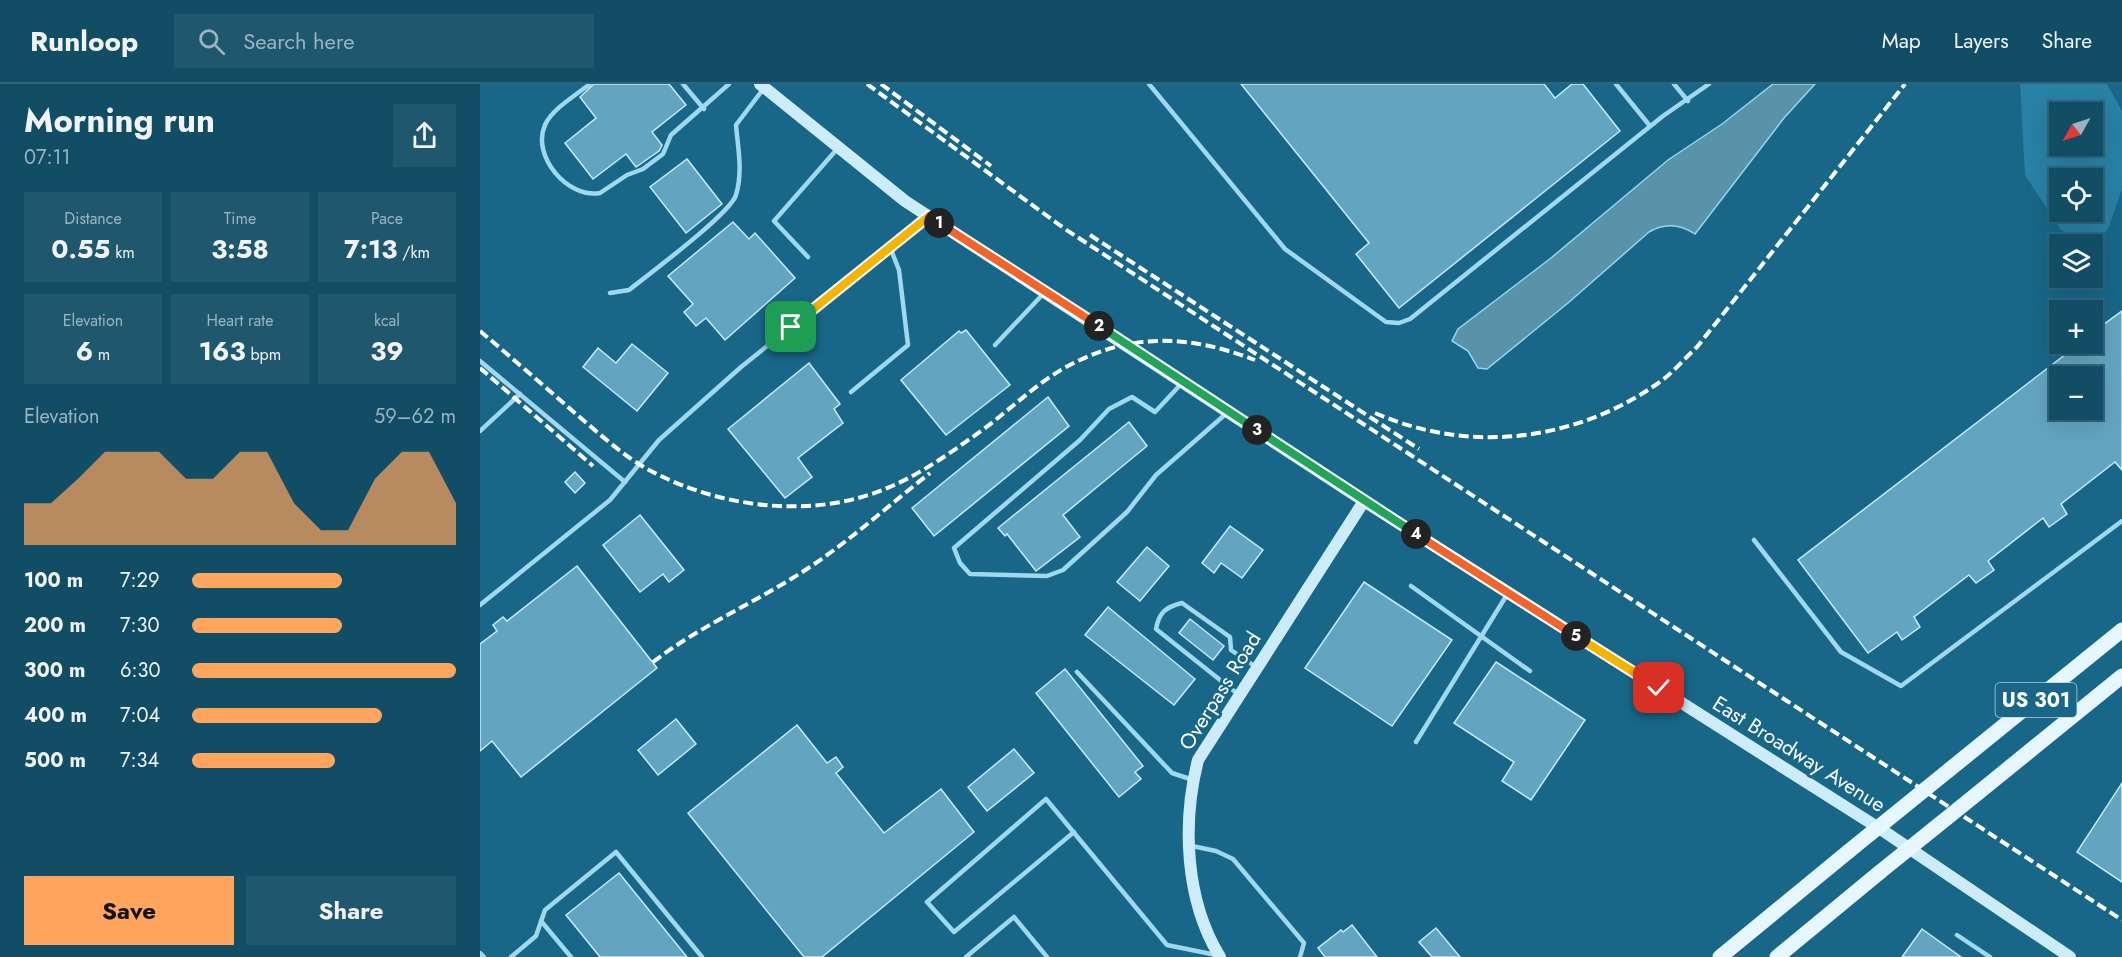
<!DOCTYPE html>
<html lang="en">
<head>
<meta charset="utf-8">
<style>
  body { margin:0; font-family:Jost,sans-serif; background:#1f576f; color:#f1f3f6; height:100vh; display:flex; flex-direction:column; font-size:22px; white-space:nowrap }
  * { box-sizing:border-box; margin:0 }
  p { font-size:20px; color:#9cb4bf }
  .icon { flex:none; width:33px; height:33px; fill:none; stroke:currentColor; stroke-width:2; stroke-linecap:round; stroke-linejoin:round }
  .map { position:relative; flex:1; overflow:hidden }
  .side { display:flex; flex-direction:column; background:#124d66; width:480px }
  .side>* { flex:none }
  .needle { width:39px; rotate:231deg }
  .tools { position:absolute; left:1569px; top:18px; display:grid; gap:12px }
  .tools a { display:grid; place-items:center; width:54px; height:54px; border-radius:0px; background:#124d66; box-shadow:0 6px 24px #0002,0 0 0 2px #31647a; font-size:30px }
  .pin { position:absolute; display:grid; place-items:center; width:51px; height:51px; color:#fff; margin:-26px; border-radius:12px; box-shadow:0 3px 9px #0006 }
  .km { position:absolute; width:30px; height:30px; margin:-15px; border-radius:50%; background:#222; color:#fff; font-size:16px; line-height:30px; text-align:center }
  .round { display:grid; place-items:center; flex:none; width:63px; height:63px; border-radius:0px; background:#1f576f }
  .headline { display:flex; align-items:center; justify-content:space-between; height:102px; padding:0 24px }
  h1 { font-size:33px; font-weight:700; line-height:45px }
  .figures { display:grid; grid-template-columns:repeat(3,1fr); gap:9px; height:102px; padding:6px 24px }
  .figures div { display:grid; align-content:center; border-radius:0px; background:#1f576f; text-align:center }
  .figures b { font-size:26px; font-weight:700 }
  .figures small { font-size:16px; font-weight:400 }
  .figures p { font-size:16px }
  .chart { height:168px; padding:12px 24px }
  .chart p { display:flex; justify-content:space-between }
  .chart svg { width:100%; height:108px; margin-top:6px; fill:#ffa55d; opacity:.7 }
  .cta { display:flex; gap:12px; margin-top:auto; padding:12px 24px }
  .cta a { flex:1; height:69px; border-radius:0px; background:#ffa55d; color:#111; font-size:24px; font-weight:700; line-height:69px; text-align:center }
  .cta a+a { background:#1f576f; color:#f1f3f6 }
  ul { padding:0 24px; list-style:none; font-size:20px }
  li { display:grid; grid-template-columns:96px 72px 1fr; align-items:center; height:45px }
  li i { height:15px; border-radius:8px; background:#ffa55d }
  header { display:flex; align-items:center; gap:36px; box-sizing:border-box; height:84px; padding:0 30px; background:#124d66; border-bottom:2px solid #31647a }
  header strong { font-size:28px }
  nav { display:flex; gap:33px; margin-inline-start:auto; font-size:21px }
  .search { width:420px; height:54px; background:#1f576f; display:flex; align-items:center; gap:15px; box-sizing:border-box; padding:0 21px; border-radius:0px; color:#9cb4bf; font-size:22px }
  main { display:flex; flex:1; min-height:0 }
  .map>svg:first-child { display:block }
  .green { fill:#2881a6; fill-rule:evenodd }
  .water { fill:#5992a9; stroke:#93d7f0; stroke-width:1.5 }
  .building { fill:#63a5c0; stroke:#c6ebfa; stroke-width:1.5; fill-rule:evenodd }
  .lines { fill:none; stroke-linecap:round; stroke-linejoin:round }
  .lane { stroke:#a0d8ed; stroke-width:4.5 }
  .street { stroke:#a0d8ed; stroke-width:6 }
  .secondary { stroke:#cdecf9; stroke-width:12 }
  .primary { stroke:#e7f7ff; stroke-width:15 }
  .rail { stroke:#fff; stroke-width:4; stroke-dasharray:10 4.5; stroke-linecap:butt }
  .primary-bridge { stroke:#e7f7ff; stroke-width:15 }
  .split-1-casing { stroke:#fff; stroke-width:12 }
  .split-2-casing { stroke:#fff; stroke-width:12 }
  .split-3-casing { stroke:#fff; stroke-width:12 }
  .split-4-casing { stroke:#fff; stroke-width:12 }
  .split-5-casing { stroke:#fff; stroke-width:12 }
  .split-6-casing { stroke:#fff; stroke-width:12 }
  .split-1 { stroke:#f5b400; stroke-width:8 }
  .split-2 { stroke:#f0652b; stroke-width:8 }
  .split-3 { stroke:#22a559; stroke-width:8 }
  .split-4 { stroke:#22a559; stroke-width:8 }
  .split-5 { stroke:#f0652b; stroke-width:8 }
  .split-6 { stroke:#f5b400; stroke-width:8 }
  .labels { text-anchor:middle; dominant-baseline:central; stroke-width:6; stroke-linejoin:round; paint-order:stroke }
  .shield { fill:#186788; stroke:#bad1db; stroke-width:1.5 }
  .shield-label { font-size:20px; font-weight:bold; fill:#fff }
  .street-label { font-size:21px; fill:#fff; stroke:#186788 }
</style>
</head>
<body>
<header>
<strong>Runloop</strong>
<div class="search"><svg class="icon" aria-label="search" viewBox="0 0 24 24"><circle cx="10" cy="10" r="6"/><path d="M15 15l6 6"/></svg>Search here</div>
<nav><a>Map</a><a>Layers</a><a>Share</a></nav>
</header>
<main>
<section class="side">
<div class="headline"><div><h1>Morning run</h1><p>07:11</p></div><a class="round"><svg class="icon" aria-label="share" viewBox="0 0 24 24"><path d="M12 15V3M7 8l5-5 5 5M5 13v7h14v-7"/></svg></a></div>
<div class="figures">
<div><p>Distance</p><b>0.55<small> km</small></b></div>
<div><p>Time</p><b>3:58</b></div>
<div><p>Pace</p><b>7:13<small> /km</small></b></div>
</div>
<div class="figures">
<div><p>Elevation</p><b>6<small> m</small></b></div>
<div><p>Heart rate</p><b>163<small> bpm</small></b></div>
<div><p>kcal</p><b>39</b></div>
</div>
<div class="chart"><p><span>Elevation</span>59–62 m</p>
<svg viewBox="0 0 160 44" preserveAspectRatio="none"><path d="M0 44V27L10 27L20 17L30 6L40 6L50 6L60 17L70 17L80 6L90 6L100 27L110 38L120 38L130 17L140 6L150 6L160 27V44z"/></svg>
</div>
<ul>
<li><b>100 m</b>7:29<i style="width:57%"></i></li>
<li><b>200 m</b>7:30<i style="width:57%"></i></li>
<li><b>300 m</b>6:30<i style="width:100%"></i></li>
<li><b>400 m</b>7:04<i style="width:72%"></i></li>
<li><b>500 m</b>7:34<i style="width:54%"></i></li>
</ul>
<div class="cta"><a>Save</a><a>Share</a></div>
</section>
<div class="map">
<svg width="1642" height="873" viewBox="0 0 1642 873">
  <rect width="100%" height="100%" fill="#186788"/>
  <!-- green -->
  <path class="green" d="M1540,0H1627L1642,27V105L1629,142L1617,162L1581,146L1545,91ZM1580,28H1612V62H1580ZM1580,94H1612V128H1580Z"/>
  <!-- water -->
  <path class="water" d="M1293,0H1335L1304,34L1215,150C1200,140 1184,139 1169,148L1088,219L1007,285L998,284L988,267L972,257L978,245L1071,174L1188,76L1242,40Z"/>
  <!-- building -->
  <g class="building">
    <path d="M114,0H189L206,21L172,48L182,61L179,67L156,83L146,70L113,95L85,59L116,34L100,13Z"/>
    <path d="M761,0H1064L1075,14L1092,0H1103L1140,47L919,224L876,170L889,159Z"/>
    <path d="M207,75L242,120L206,149L170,103Z"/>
    <path d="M253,138L269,155L275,149L315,194L245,256L226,234L216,242L204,228L213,220L188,192Z"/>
    <path d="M1642,227V386L1635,378L1581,420L1587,430L1569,443L1563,434L1508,477L1514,486L1496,499L1489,491L1434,533L1440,543L1422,556L1417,548L1388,569L1318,476L1599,260H1612V249ZM1580,292H1612V326H1580Z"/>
    <path d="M486,246L530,301L466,351L421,296L479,247L481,249Z"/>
    <path d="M152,260L188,289L157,327L103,283L118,264L136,279Z"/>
    <path d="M329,279L360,320L354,325L363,339L318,374L332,393L305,414L248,345Z"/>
    <path d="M568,313L589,342L454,452L432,424Z"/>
    <path d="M649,338L667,362L583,431L600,453L556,487L527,450L525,452L518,444Z"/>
    <path d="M95,388L105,399L95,409L85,398Z"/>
    <path d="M160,431L204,486L189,498L183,490L160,508L123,461Z"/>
    <path d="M750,442L783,466L762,494L741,479L734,489L722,479Z"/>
    <path d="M667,463L689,482L660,517L637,498Z"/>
    <path d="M97,482L177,584L41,693L12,657L0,667V560L17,547L13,541L23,533L27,537Z"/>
    <path d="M884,498L972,556L912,642L825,584Z"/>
    <path d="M628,523L715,595L694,621L605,551Z"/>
    <path d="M710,535L744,562L733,576L699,549Z"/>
    <path d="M1016,578L1105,636L1051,716L1022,697L1034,678L974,639Z"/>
    <path d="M585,585L663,682L655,688L661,695L639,713L556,609Z"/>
    <path d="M196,635L216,660L178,691L158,666Z"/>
    <path d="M317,641L347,679L356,673L363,683L356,689L404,749L461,705L494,748L342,873H324L208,729Z"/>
    <path d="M534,665L554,689L507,727L488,703Z"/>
    <path d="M1642,699V798L1597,768Z"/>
    <path d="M139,789L207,873H120L86,831Z"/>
    <path d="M872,841L897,873H845L838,864L861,846L863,848Z"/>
    <path d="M956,844L980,873H952L939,858Z"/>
    <path d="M1442,845L1481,873H1422Z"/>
  </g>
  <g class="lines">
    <!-- lane -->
    <g class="lane">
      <path d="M110,0C96,11 72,25 65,41C51,72 88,115 120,109L147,91L163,85L183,70L191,51L249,0"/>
      <path d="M203,0L224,25"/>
      <path d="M669,0L805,165L906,238L919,239L930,235L1183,32L1229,0"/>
      <path d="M1136,0L1170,42"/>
      <path d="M1194,0L1208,17"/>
      <path d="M328,173L294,137L358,64"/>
      <path d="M130,209L149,206C169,190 250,130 256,111C263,88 258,64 256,41L284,4"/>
      <path d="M515,261L564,209"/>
      <path d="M0,277L145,398"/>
      <path d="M702,299L675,328L652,313L629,325L600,356L474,464L480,479L490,490L567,492L583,486L647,428L676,391L748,328"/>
      <path d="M371,308L428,261L419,186L410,163"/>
      <path d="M0,347L40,310"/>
      <path d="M1274,456L1361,568L1421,602L1642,437"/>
      <path d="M931,502L1050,587"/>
      <path d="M0,521L130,416L179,356L261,283L448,133"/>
      <path d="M597,588L692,689L713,696"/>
      <path d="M759,611L676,545C679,528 686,523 702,519L750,553L751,566L776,583"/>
      <path d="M936,658L1028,509"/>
      <path d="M594,748L474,848L447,818L566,715L687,861L736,871"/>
      <path d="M712,762L736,767L753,775L824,859L820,873"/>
      <path d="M61,837L91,873"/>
      <path d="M1477,851L1510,873"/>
      <path d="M31,873L56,852L65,826L136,768L222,873"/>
      <path d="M486,873L534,833L567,873"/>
    </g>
    <!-- street -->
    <path class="street" d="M0,870L3,873"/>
    <!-- secondary -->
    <g class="secondary">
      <path d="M280,0L425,117L884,417L1405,748L1590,873"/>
      <path d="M740,873C705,816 702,739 718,676L884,417"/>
    </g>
    <!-- primary -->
    <g class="primary">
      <path d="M1469,686L1642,546"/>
      <path d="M1498,709L1642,592"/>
      <path d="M1240,873L1369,767"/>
      <path d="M1297,873L1400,788"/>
    </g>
    <!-- rail -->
    <g class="rail">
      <path d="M387,0L585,145L1642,836"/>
      <path d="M401,0L511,82"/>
      <path d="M610,151L939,365"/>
      <path d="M0,247C32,274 64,302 96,330C120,350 144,373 171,387C243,425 337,436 412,402C444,388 473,367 501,347C534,323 562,293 600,276C660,248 715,253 775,276"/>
      <path d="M0,284L113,382"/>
      <path d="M895,329C989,370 1093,358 1177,300C1192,290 1204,275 1217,263L1425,0"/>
      <path d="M173,578C216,545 265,523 311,495C361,465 404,425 450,389"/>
    </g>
    <!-- primary-bridge -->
    <g class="primary-bridge">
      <path d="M1369,767L1469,686"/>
      <path d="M1400,788L1498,709"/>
    </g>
  </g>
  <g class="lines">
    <!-- split-1 casing -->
    <g class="split-1-casing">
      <path id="split-1" d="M311,243L449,132L459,139"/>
    </g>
    <!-- split-2 casing -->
    <g class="split-2-casing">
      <path id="split-2" d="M459,139L619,242"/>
    </g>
    <!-- split-3 casing -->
    <g class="split-3-casing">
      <path id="split-3" d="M619,242L777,346"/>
    </g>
    <!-- split-4 casing -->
    <g class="split-4-casing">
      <path id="split-4" d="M777,346L936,450"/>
    </g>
    <!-- split-5 casing -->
    <g class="split-5-casing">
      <path id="split-5" d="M936,450L1096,552"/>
    </g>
    <!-- split-6 casing -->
    <g class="split-6-casing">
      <path id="split-6" d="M1096,552L1179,604"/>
    </g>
    <!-- split-1 -->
    <use href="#split-1" class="split-1"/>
    <!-- split-2 -->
    <use href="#split-2" class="split-2"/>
    <!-- split-3 -->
    <use href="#split-3" class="split-3"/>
    <!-- split-4 -->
    <use href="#split-4" class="split-4"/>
    <!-- split-5 -->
    <use href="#split-5" class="split-5"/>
    <!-- split-6 -->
    <use href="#split-6" class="split-6"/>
  </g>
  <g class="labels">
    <!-- shield labels -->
    <rect class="shield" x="1515.5" y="599" width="81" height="34" rx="4.5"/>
    <g class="shield-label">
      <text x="1556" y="616">US 301</text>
    </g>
    <!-- street labels -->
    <g class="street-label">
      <text transform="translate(740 607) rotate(-58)">Overpass Road</text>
      <text transform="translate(1319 670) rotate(32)">East Broadway Avenue</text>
    </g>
  </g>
</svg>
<div class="tools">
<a><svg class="needle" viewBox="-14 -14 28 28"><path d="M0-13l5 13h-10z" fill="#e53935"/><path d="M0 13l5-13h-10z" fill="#9cb4bf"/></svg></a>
<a><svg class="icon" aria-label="locate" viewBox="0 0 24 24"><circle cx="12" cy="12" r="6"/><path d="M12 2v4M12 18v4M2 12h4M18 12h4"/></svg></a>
<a><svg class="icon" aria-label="layers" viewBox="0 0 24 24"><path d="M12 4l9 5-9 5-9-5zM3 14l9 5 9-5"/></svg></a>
<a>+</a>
<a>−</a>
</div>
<div class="pin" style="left:311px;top:243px;background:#1e9e55"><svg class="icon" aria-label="arrive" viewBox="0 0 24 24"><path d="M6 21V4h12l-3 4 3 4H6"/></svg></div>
<div class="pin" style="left:1179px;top:604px;background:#d93025"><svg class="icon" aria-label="check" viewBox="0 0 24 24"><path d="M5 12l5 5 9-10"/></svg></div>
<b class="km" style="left:459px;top:139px">1</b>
<b class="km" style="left:619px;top:242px">2</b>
<b class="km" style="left:777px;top:346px">3</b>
<b class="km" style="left:936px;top:450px">4</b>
<b class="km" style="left:1096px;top:552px">5</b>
</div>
</main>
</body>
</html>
